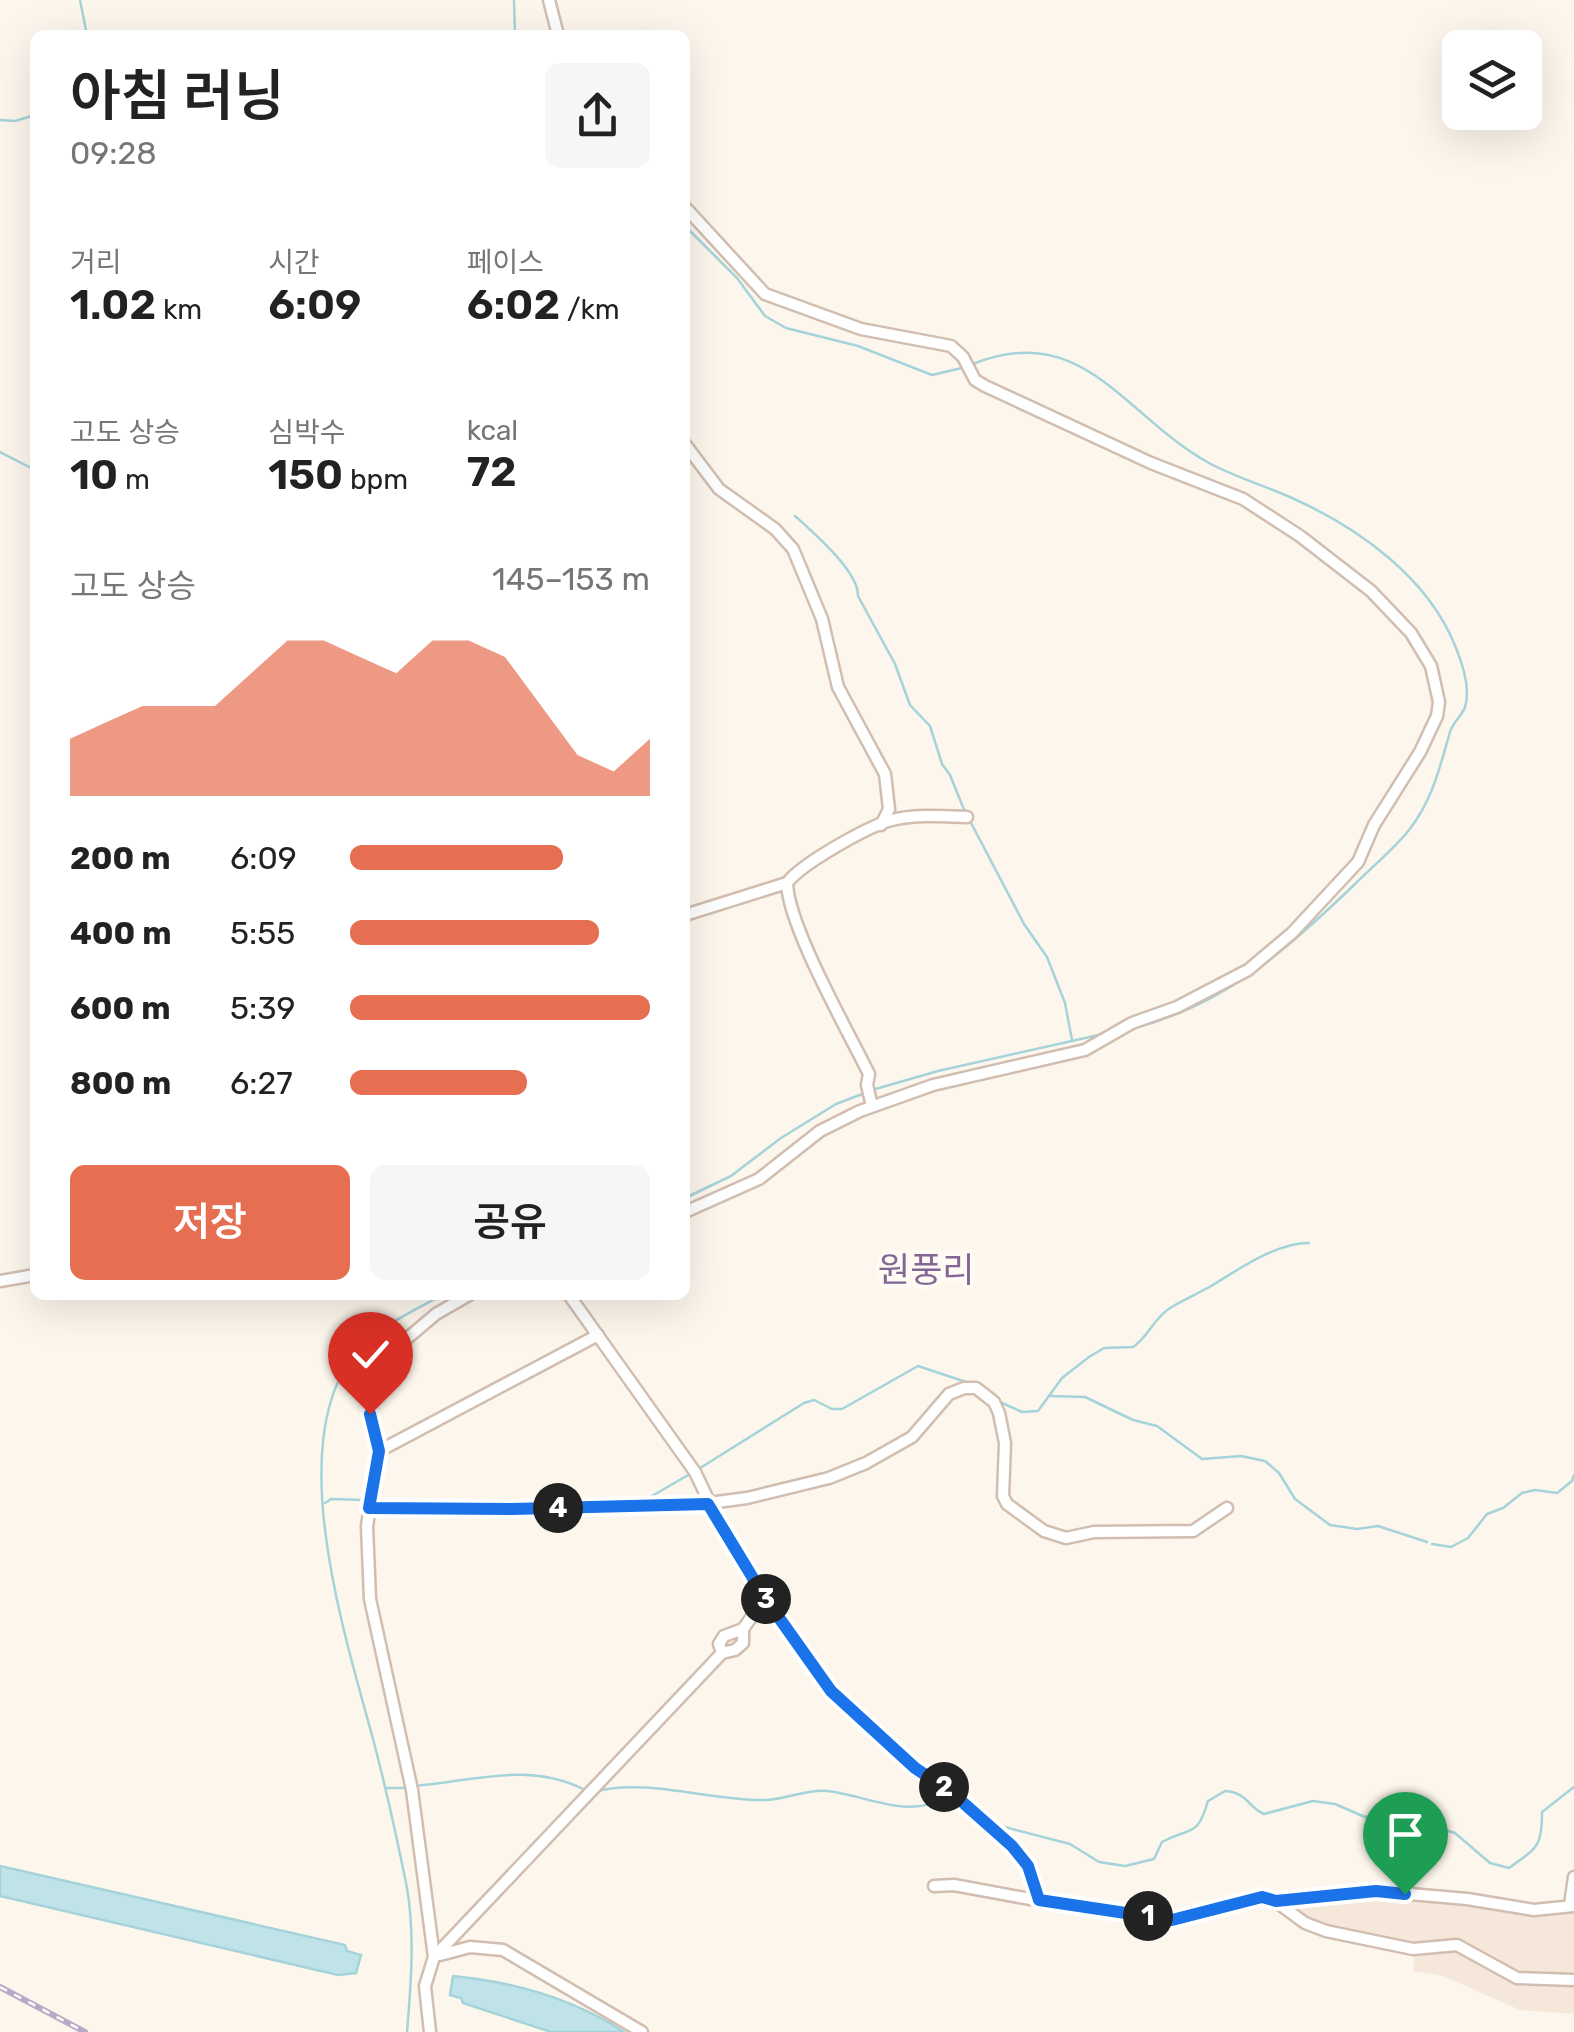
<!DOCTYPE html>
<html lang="ko">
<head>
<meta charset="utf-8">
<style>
  body { margin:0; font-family:Rubik,"Noto Sans KR",sans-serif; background:#f6f6f6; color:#222; height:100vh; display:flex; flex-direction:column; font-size:38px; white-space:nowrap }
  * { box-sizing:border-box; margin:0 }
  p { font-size:32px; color:#767676 }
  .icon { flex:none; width:55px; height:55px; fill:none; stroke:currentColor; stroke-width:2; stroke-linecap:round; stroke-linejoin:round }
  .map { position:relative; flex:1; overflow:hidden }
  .panel { position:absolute; left:30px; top:30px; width:660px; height:1270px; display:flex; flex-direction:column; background:#fff; border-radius:15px; box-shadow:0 10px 40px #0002 }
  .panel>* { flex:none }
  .tools { position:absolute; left:1442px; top:30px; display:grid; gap:20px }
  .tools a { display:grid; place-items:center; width:100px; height:100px; border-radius:15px; background:#fff; box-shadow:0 10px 40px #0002; font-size:50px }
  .pin { position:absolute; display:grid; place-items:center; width:85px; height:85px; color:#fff; margin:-102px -42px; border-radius:50% 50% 50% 0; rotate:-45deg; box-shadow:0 0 10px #0007 }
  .pin .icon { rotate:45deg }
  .km { position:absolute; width:50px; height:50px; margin:-25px; border-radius:50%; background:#222; color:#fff; font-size:28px; line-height:50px; text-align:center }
  .round { display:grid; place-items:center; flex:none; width:105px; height:105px; border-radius:15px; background:#f6f6f6 }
  .head { display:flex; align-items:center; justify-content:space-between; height:170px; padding:0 40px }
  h1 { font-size:55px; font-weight:600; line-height:75px }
  .metrics { display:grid; grid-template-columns:repeat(3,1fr); gap:15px; height:170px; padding:10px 40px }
  .metrics div { display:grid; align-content:center }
  .metrics b { font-size:42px; font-weight:600 }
  .metrics small { font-size:28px; font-weight:400 }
  .metrics p { font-size:28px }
  .chart { height:280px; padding:20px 40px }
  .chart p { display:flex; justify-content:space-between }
  .chart svg { width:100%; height:180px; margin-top:10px; fill:#e76f51; opacity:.7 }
  .cta { display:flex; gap:20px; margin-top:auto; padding:20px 40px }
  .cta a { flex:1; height:115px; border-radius:15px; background:#e76f51; color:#fff; font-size:40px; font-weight:600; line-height:115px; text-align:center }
  .cta a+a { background:#f6f6f6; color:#222 }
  ul { padding:0 40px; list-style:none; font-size:32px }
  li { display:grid; grid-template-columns:160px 120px 1fr; align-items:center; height:75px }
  li i { height:25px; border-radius:12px; background:#e76f51 }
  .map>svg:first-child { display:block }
  .residential { fill:#f5e8da }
  .water { fill:#bfe3e8; stroke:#a5d3da; stroke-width:2.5 }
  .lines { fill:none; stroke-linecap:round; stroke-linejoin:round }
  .stream { stroke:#a5d3da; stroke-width:2.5 }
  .minor-casing { stroke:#d1beb0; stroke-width:15 }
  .minor { stroke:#fff; stroke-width:10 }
  .rail-casing { stroke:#b9a8c9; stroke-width:6 }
  .rail { stroke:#fffaf3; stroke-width:2.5; stroke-dasharray:8; stroke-linecap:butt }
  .route-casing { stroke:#fff; stroke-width:20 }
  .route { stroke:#1a73e8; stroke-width:12 }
  .labels { text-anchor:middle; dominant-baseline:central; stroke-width:9; stroke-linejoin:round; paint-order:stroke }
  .quarter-label { font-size:35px; fill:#846695; stroke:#fffaf3 }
</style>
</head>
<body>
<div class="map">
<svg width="1574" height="2032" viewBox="0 0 1574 2032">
  <rect width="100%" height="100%" fill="#fdf6ec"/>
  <!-- residential -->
  <path class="residential" d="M1429,1891L1506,1904L1574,1908V2014L1520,2010L1443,1976L1413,1971L1415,1946L1324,1928L1282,1901Z"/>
  <!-- water -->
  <g class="water">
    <path d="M0,1866L345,1945L347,1951L361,1955L356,1973L338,1975L0,1896Z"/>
    <path d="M453,1976C515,1982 572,1998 624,2032H551L463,2003L461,1998L450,1995Z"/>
  </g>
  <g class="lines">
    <!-- stream -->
    <g class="stream">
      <path d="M80,0L87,35"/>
      <path d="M514,0L515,35"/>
      <path d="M0,120L15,121L35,115"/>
      <path d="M685,226L737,278L765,316L786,328L858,346L932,375L966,367"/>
      <path d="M973,364C1083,319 1126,418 1209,463C1235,477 1265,486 1292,498C1359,528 1429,578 1456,648C1463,665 1471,688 1465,707C1462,716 1453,722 1450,732C1440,767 1432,801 1409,830C1394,849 1373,866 1356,883C1289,948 1223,1007 1130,1029"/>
      <path d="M0,452L35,470"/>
      <path d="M795,516C813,532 859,572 858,596L895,664L910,705L930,726L942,764L950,775L965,812"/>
      <path d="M969,819L1024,924L1047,957L1065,1003L1072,1040"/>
      <path d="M872,1090L938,1071L1103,1034"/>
      <path d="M685,1198L731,1176L781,1138L836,1104L865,1093"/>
      <path d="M1050,1396L1085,1397L1133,1420L1157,1426L1202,1459L1241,1456L1265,1461L1279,1473L1295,1499L1330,1525L1357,1529L1378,1526L1427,1542"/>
      <path d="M1000,1402L1022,1412L1038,1411L1062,1378L1089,1357L1104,1348L1133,1347C1148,1337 1154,1318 1170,1308C1183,1300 1197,1294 1211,1286C1238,1270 1275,1243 1309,1243"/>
      <path d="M697,1470L804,1403L814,1400L832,1409H842L918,1366L972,1384"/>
      <path d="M376,1500L392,1503"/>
      <path d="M645,1500L690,1474"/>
      <path d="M325,1503L331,1499L365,1500"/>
      <path d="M1432,1544L1451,1547L1468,1538L1487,1514L1503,1508L1522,1493L1535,1490L1557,1493L1572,1481L1574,1475"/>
      <path d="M415,1786C475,1781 529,1761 585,1790"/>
      <path d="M387,1788H406"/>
      <path d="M597,1791C647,1778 715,1802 767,1800C787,1799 806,1789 828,1791C869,1796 907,1820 948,1797"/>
      <path d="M960,1793L997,1825L1070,1844L1099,1862L1125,1866L1154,1859L1162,1842C1191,1826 1197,1839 1208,1801L1225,1791C1249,1793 1248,1808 1264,1814L1313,1801L1335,1804L1365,1817L1394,1809L1422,1823L1455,1833L1490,1863L1509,1868C1536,1848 1542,1849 1542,1812L1574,1787"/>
      <path d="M407,2032C411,1985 415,1934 407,1888C397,1838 386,1788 373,1739C346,1639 283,1445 354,1355C375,1328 412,1312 442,1295"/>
    </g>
    <!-- minor casing -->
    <g class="minor-casing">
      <g id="minor">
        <path d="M549,0L558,35"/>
        <path d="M685,207L765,294L861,329L951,346L963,357L975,380L985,386L1151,463L1243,499L1300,536L1371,591L1411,633L1431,666L1439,702L1437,716L1420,752L1374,825L1358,862L1292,933L1248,970L1177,1007L1132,1023L1085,1050L933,1085L860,1111L820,1131L759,1179L685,1212"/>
        <path d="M685,444L719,489L775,529L793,549L822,619L838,687L885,774L889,809L881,825"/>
        <path d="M685,915L787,883"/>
        <path d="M872,1106L867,1085L869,1074C848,1031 788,926 787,883C801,864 864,829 888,821C912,814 943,816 967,817"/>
        <path d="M0,1281L35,1275"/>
        <path d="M569,1295L695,1472L725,1535L831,1691L915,1768L951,1792L989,1829L1013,1845L1028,1866L1039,1901"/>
        <path d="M379,1451L598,1335"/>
        <path d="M369,1508L511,1509L709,1503L747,1498L829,1478L866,1463L912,1437L949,1394L964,1388H976L994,1402L999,1413L1005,1443L1003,1496L1007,1504L1044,1531L1066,1538L1094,1532L1193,1531L1227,1508"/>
        <path d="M743,1629L765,1598"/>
        <path d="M934,1886L954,1885L1068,1906L1171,1920L1262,1897L1275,1901L1376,1891L1467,1899L1534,1910L1574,1906"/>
        <path d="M1275,1901L1305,1923L1326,1931L1413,1949L1457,1945L1517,1978L1574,1980"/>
        <path d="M1570,1905L1574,1877"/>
        <path d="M440,1955L470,1947L503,1950L642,2032"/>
        <path d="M434,1957L722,1653L735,1650L743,1643V1629L724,1636L719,1644L722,1653"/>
        <path d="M430,2032L425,1986L434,1957L412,1790L370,1599L367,1526L379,1451L372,1428L370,1402L373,1388L397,1347L436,1314L469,1295"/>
      </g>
    </g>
    <!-- minor -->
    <use href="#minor" class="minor"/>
    <!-- rail casing -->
    <g class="rail-casing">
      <path id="rail" d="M0,1987L85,2032"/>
    </g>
    <!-- rail -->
    <use href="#rail" class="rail"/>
  </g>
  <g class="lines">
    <!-- route casing -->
    <g class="route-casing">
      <path id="route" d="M370,1414L379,1451L369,1508L512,1509L708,1504L765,1598L831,1691L915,1768L951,1792L1012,1846L1028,1866L1039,1900L1172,1920L1262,1897L1276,1901L1376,1891L1405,1894"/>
    </g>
    <!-- route -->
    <use href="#route" class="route"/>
  </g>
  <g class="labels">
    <!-- quarter labels -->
    <g class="quarter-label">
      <text x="926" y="1270">원풍리</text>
    </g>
  </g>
</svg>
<div class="tools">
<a><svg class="icon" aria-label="layers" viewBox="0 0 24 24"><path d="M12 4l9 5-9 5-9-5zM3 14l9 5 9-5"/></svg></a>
</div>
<div class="pin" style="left:1405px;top:1894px;background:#1e9e55"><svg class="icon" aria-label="arrive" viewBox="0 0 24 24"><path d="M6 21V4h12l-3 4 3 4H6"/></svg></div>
<div class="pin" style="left:370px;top:1414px;background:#d93025"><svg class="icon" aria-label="check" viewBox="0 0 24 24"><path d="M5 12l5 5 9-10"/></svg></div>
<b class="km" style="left:1148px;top:1916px">1</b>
<b class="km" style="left:944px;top:1787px">2</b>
<b class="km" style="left:766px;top:1599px">3</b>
<b class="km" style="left:558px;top:1508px">4</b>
<section class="panel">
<div class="head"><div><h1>아침 러닝</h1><p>09:28</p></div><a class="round"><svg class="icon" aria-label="share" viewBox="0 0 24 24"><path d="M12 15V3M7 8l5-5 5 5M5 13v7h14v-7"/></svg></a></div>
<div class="metrics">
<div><p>거리</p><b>1.02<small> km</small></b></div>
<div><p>시간</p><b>6:09</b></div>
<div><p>페이스</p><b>6:02<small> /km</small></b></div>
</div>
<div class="metrics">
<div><p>고도 상승</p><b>10<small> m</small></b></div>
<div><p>심박수</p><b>150<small> bpm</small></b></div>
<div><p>kcal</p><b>72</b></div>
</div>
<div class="chart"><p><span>고도 상승</span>145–153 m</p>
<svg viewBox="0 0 160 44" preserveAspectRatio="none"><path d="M0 44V30L10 26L20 22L30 22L40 22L50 14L60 6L70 6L80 10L90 14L100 6L110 6L120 10L130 22L140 34L150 38L160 30V44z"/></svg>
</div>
<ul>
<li><b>200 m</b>6:09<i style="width:71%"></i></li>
<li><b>400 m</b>5:55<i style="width:83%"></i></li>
<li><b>600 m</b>5:39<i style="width:100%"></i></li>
<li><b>800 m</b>6:27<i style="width:59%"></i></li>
</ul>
<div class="cta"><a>저장</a><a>공유</a></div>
</section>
</div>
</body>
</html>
